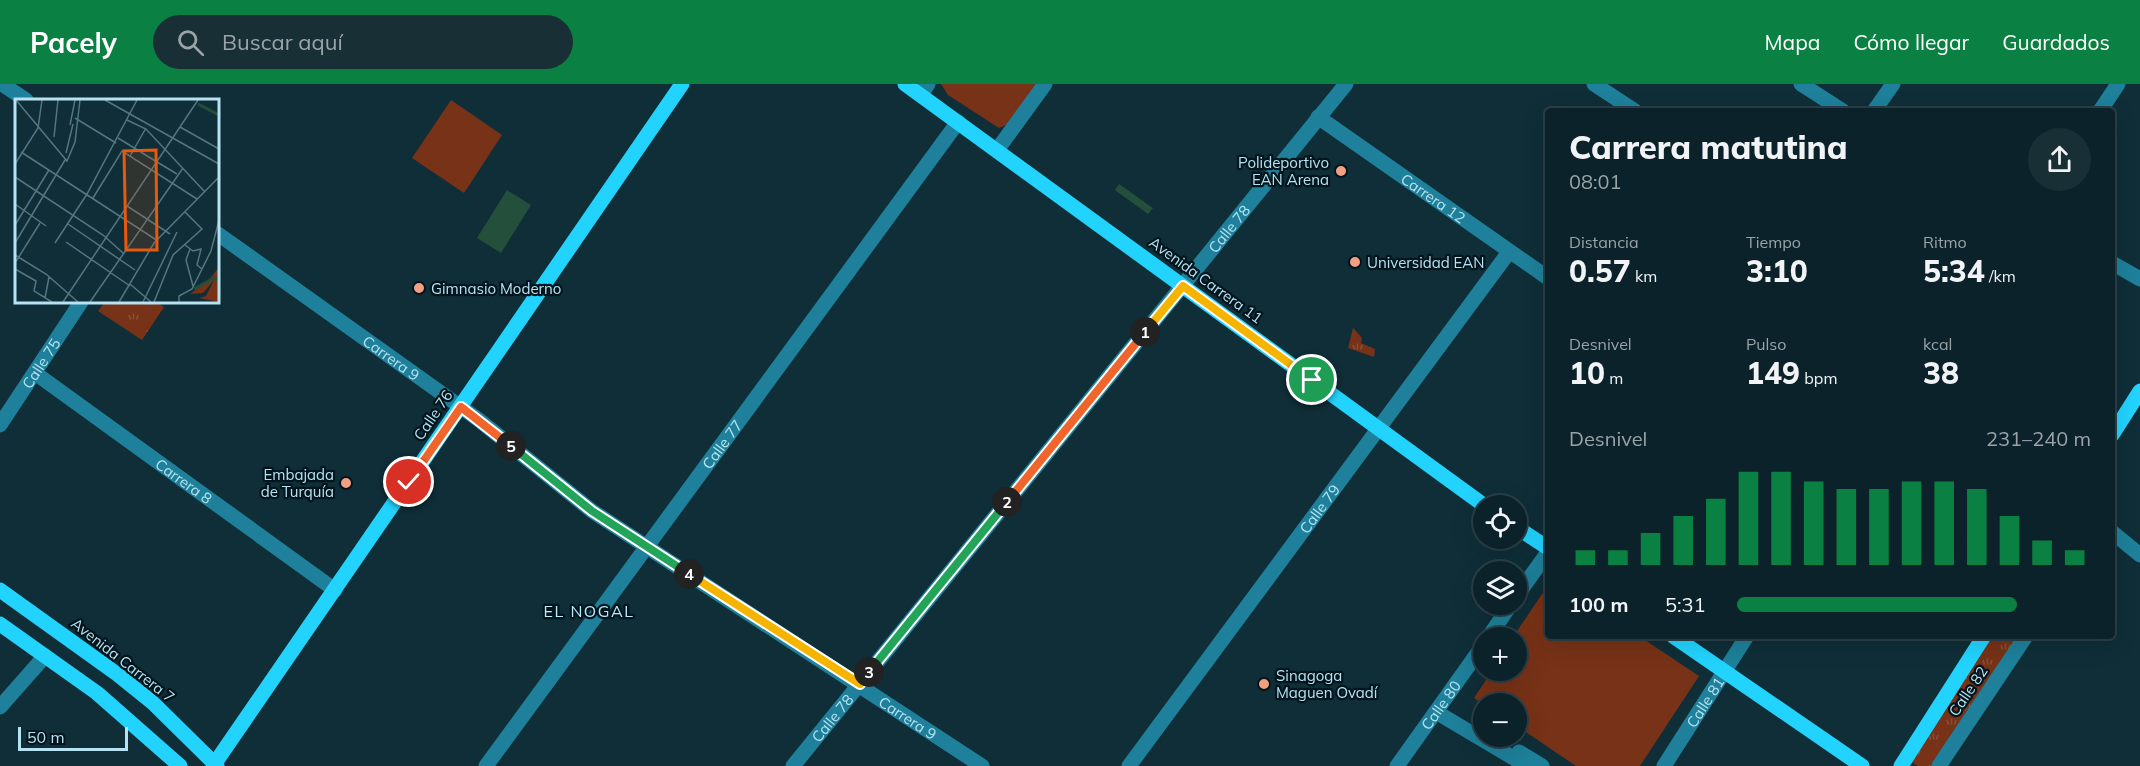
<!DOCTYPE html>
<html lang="es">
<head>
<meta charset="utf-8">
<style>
  body { margin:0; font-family:Mulish,sans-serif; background:#192f36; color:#f1f3f6; height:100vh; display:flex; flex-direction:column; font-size:22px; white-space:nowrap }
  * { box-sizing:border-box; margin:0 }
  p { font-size:20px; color:#9aa4a8 }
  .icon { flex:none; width:33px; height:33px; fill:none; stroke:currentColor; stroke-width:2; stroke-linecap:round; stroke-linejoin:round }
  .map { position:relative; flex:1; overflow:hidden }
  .sheet { position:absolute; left:1545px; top:24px; width:570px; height:531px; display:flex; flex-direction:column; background:#0b222a; border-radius:6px; box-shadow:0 6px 24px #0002,0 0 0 2px #2b3f47 }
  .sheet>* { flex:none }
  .tools { position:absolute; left:1473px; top:411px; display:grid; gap:12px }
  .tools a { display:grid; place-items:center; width:54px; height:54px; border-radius:50%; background:#0b222a; box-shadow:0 6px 24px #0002,0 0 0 2px #2b3f47; font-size:30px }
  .scale { position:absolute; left:18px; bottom:15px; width:110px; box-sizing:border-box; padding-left:6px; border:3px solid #b6e2f1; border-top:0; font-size:16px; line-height:21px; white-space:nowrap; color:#b6e2f1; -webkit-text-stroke:4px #02151c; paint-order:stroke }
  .pin { position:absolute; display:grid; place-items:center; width:51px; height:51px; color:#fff; margin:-26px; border:3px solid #fff; border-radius:50%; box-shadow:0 2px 6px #0007 }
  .km { position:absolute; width:30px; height:30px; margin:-15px; border-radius:50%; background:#222; color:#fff; font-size:16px; line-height:30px; text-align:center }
  .round { display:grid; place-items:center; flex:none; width:63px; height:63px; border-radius:32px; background:#192f36 }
  .headline { display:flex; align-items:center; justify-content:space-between; height:102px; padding:0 24px }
  h1 { font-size:33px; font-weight:800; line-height:45px }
  .stats { display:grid; grid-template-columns:repeat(3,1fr); gap:9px; height:102px; padding:6px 24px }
  .stats div { display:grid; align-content:center }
  .stats b { font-size:30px; font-weight:800 }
  .stats small { font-size:16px; font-weight:400 }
  .stats p { font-size:16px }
  .chart { height:168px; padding:12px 24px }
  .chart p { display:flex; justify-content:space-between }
  .chart svg { width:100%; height:108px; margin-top:6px; stroke:#0b8043; stroke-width:6 }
  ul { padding:0 24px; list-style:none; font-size:20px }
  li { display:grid; grid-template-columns:96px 72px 1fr; align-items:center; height:45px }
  li i { height:15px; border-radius:8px; background:#0b8043 }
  header { display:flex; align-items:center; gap:36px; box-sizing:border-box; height:84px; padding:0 30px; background:#0b8043; color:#fff }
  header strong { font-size:28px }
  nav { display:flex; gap:33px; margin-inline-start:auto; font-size:21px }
  .search { width:420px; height:54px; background:#192f36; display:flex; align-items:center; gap:15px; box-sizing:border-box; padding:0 21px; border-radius:33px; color:#9aa4a8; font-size:22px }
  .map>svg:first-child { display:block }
  .grass { fill:url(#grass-tufts) }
  .park { fill:#773217 }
  .water { fill:#244f3a }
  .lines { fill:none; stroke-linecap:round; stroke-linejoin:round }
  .minor { stroke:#1e809a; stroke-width:15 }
  .major { stroke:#22d3fe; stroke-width:15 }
  .split-1-casing { stroke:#fff; stroke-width:12 }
  .split-2-casing { stroke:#fff; stroke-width:12 }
  .split-3-casing { stroke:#fff; stroke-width:12 }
  .split-4-casing { stroke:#fff; stroke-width:12 }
  .split-5-casing { stroke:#fff; stroke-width:12 }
  .split-6-casing { stroke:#fff; stroke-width:12 }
  .split-1 { stroke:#f5b400; stroke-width:8 }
  .split-2 { stroke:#f0652b; stroke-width:8 }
  .split-3 { stroke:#22a559; stroke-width:8 }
  .split-4 { stroke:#f5b400; stroke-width:8 }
  .split-5 { stroke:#22a559; stroke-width:8 }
  .split-6 { stroke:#f0652b; stroke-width:8 }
  .poi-dot { fill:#f3a082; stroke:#02151c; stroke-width:2 }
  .labels { text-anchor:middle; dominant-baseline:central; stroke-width:4.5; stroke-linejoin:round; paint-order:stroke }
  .poi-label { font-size:15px; fill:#b6e2f1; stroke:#02151c; text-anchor:start }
  .street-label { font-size:15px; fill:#b6e2f1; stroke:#02151c }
  .neighbourhood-label { font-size:16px; letter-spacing:1.5px; fill:#b6ecfe; stroke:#02151c }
  .inset-river { fill:none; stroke:#244f3a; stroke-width:3 }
  .inset-road { fill:none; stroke:#527682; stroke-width:1.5 }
  .view { fill:#e8590c; fill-opacity:0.15; stroke:#e8590c; stroke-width:3 }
  .inset-edge { fill:none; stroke:#b6e2f1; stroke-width:3 }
</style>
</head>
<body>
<header>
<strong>Pacely</strong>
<div class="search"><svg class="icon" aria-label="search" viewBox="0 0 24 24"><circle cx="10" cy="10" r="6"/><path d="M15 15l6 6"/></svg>Buscar aquí</div>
<nav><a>Mapa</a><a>Cómo llegar</a><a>Guardados</a></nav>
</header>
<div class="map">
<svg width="2140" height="682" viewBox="0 0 2140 682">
  <defs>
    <pattern id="grass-tufts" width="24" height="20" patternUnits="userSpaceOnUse" patternTransform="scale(1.5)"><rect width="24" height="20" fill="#773217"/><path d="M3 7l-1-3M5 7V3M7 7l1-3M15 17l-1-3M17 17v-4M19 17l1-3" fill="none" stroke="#884f39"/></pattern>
  </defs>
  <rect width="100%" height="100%" fill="#0f2e38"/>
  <!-- grass -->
  <g class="grass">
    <path d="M105,218H156L164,223L142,256L98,227Z"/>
    <path d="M1353,244L1362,254L1361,259L1375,265L1374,273L1348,264Z"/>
    <path d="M1991,552H2019L1935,682H1918L1910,677Z"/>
  </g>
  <!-- park -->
  <g class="park">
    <path d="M941,0H1037L1009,40L999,44L948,11Z"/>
    <path d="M451,16L502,51L464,109L412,74Z"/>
    <path d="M1548,501V552H1639L1699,592L1640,682H1576L1517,642L1516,620H1483L1474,614L1492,587L1516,586V554L1513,553Z"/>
  </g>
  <!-- water -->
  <g class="water">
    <path d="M1119,100L1153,124L1148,130L1115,106Z"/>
    <path d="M507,106L531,121L501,169L477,154Z"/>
  </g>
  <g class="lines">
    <!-- minor -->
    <g class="minor">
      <path d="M2,0L26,16"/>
      <path d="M1594,0L1635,27"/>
      <path d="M1801,0L1843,27"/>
      <path d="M921,11L928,0"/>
      <path d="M1874,27L1893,0"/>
      <path d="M2100,27L2118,0"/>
      <path id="s1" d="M1318,33L1548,194"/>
      <path d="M997,66L1045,0"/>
      <path id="s2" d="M218,150L479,336L592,427L982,682"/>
      <path d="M2112,179L2140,195"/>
      <path id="s3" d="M35,289L335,506"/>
      <path id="s4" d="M0,341L81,218"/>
      <path d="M2112,448L2140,471"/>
      <path d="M1516,513L1548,468"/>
      <path d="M1488,554L1511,520"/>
      <path d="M0,623L45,572"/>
      <path d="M1436,628L1527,682"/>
      <path d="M1519,668L1542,682"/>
      <path id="s5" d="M486,682L958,38"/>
      <path id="s6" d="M793,682L1346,0"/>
      <path id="s7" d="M1129,682L1509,168"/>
      <path id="s8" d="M1397,682L1484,560"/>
      <path id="s9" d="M1664,682L1747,552"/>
      <path d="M1939,682L2026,552"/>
    </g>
    <!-- major -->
    <g class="major">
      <path d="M905,0L1485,422"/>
      <path d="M2112,351L2140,307"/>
      <path d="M1516,443L1548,464"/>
      <path d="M0,506L117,590L153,619L217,682"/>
      <path d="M0,540L97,609L180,682"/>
      <path d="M1673,552L1862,682"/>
      <path d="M213,682L682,0"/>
      <path d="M1901,682L1984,552"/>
    </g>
  </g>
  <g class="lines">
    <!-- split-1 casing -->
    <g class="split-1-casing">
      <path id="split-1" d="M1145,248L1183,202L1312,296"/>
    </g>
    <!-- split-2 casing -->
    <g class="split-2-casing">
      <path id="split-2" d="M1007,418L1145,248"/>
    </g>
    <!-- split-3 casing -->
    <g class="split-3-casing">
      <path id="split-3" d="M869,588L1007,418"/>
    </g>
    <!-- split-4 casing -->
    <g class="split-4-casing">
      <path id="split-4" d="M689,490L860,600L869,588"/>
    </g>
    <!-- split-5 casing -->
    <g class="split-5-casing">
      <path id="split-5" d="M511,362L592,427L689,490"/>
    </g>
    <!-- split-6 casing -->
    <g class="split-6-casing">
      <path id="split-6" d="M409,398L461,323L511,362"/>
    </g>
    <!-- split-1 -->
    <use href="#split-1" class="split-1"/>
    <!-- split-2 -->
    <use href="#split-2" class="split-2"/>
    <!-- split-3 -->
    <use href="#split-3" class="split-3"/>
    <!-- split-4 -->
    <use href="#split-4" class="split-4"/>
    <!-- split-5 -->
    <use href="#split-5" class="split-5"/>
    <!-- split-6 -->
    <use href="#split-6" class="split-6"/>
  </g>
  <!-- markers -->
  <g class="poi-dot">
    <circle cx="1341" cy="87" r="6"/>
    <circle cx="1355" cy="178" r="6"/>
    <circle cx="419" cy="204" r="6"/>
    <circle cx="346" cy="399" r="6"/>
    <circle cx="1264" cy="600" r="6"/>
  </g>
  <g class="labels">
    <!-- poi labels -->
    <g class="poi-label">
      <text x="1329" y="78" text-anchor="end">Polideportivo<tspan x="1329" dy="17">EAN Arena</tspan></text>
      <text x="1367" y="178">Universidad EAN</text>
      <text x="431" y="204">Gimnasio Moderno</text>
      <text x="334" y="390" text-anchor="end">Embajada<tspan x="334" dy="17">de Turquía</tspan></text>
      <text x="1276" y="591">Sinagoga<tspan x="1276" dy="17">Maguen Ovadí</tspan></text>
    </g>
    <!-- street labels -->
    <g class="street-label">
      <text stroke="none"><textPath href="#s1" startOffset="141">Carrera 12</textPath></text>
      <text stroke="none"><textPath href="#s6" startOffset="692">Calle 78</textPath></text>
      <text transform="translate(1206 196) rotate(36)">Avenida Carrera 11</text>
      <text stroke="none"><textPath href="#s2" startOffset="213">Carrera 9</textPath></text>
      <text stroke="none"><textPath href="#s4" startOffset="74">Calle 75</textPath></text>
      <text transform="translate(433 331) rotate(-56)">Calle 76</text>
      <text stroke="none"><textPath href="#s5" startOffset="399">Calle 77</textPath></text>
      <text stroke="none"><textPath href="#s3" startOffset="184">Carrera 8</textPath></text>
      <text stroke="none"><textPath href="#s7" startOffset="320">Calle 79</textPath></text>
      <text transform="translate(123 576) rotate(38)">Avenida Carrera 7</text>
      <text transform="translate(1968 607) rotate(-56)">Calle 82</text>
      <text stroke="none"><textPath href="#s9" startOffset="76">Calle 81</textPath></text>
      <text stroke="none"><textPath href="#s8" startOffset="75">Calle 80</textPath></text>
      <text stroke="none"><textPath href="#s2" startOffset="843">Carrera 9</textPath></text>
      <text stroke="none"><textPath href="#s6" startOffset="62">Calle 78</textPath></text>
    </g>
    <!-- neighbourhood labels -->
    <g class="neighbourhood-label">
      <text x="589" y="527">EL NOGAL</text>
    </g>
  </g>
  <!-- overview -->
  <g transform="translate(15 15)">
    <rect width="204" height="204" fill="#0f2e38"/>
    <path d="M204,168V203L184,199L191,197L199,181L188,194L175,195L194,181Z" fill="#773217"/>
    <path class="inset-river" d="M183,5L204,16M179,190L199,179L204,181"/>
    <path class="inset-road" d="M1,1L52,62L60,43L65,1M90,1L204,65M60,19L101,44M112,21L131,30L190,93M55,26L60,1M165,28L204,50M39,38L43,1M103,39L142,63M6,53L143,142M51,54L58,25M115,57L131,29M142,63L162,75M0,65L23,29L27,1M0,78L88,136L108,154M78,99L107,52L182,100M0,105L31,127M112,107L155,135M53,125L120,171M0,126L34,71M51,143L115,187M0,144L50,61M40,144L72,95L122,1M170,146L178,152L186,150L182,166L187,170M175,150L171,161L178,187M0,156L31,175L63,203M0,164L25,124M0,170L21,182L19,192L37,203M115,185L136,203M30,199L34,178M48,203L183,1M75,203L168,69M104,203L139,144L204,78M128,203L162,133M139,203L158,156L187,130L170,113M164,203V197L177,190L196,152L204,121"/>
    <path class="view" d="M141,51L142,151H111L109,52Z"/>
    <rect width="204" height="204" class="inset-edge"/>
  </g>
</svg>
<div class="tools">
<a><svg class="icon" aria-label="locate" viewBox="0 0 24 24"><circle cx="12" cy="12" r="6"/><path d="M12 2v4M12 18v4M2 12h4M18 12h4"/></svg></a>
<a><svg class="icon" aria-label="layers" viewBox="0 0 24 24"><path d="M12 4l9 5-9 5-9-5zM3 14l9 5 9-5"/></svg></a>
<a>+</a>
<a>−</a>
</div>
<div class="scale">50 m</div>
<div class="pin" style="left:1312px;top:296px;background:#1e9e55"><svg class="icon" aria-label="arrive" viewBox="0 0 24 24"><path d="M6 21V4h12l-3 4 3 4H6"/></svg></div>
<div class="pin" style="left:409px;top:398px;background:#d93025"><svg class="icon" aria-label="check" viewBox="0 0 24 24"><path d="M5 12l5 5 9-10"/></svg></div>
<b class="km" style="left:1145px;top:248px">1</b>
<b class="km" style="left:1007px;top:418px">2</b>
<b class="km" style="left:869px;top:588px">3</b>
<b class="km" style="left:689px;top:490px">4</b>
<b class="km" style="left:511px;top:362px">5</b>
<section class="sheet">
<div class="headline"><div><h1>Carrera matutina</h1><p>08:01</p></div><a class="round"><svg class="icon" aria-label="share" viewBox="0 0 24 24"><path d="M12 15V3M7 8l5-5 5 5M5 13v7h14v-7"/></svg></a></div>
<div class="stats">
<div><p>Distancia</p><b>0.57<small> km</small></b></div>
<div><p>Tiempo</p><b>3:10</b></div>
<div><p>Ritmo</p><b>5:34<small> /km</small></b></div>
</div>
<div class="stats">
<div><p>Desnivel</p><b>10<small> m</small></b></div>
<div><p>Pulso</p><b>149<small> bpm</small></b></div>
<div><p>kcal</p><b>38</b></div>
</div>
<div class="chart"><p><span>Desnivel</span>231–240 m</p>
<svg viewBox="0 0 160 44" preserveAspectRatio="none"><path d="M5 44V38M15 44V38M25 44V31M35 44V24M45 44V17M55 44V6M65 44V6M75 44V10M85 44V13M95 44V13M105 44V10M115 44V10M125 44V13M135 44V24M145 44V34M155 44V38"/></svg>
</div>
<ul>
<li><b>100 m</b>5:31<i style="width:79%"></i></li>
</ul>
</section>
</div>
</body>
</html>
